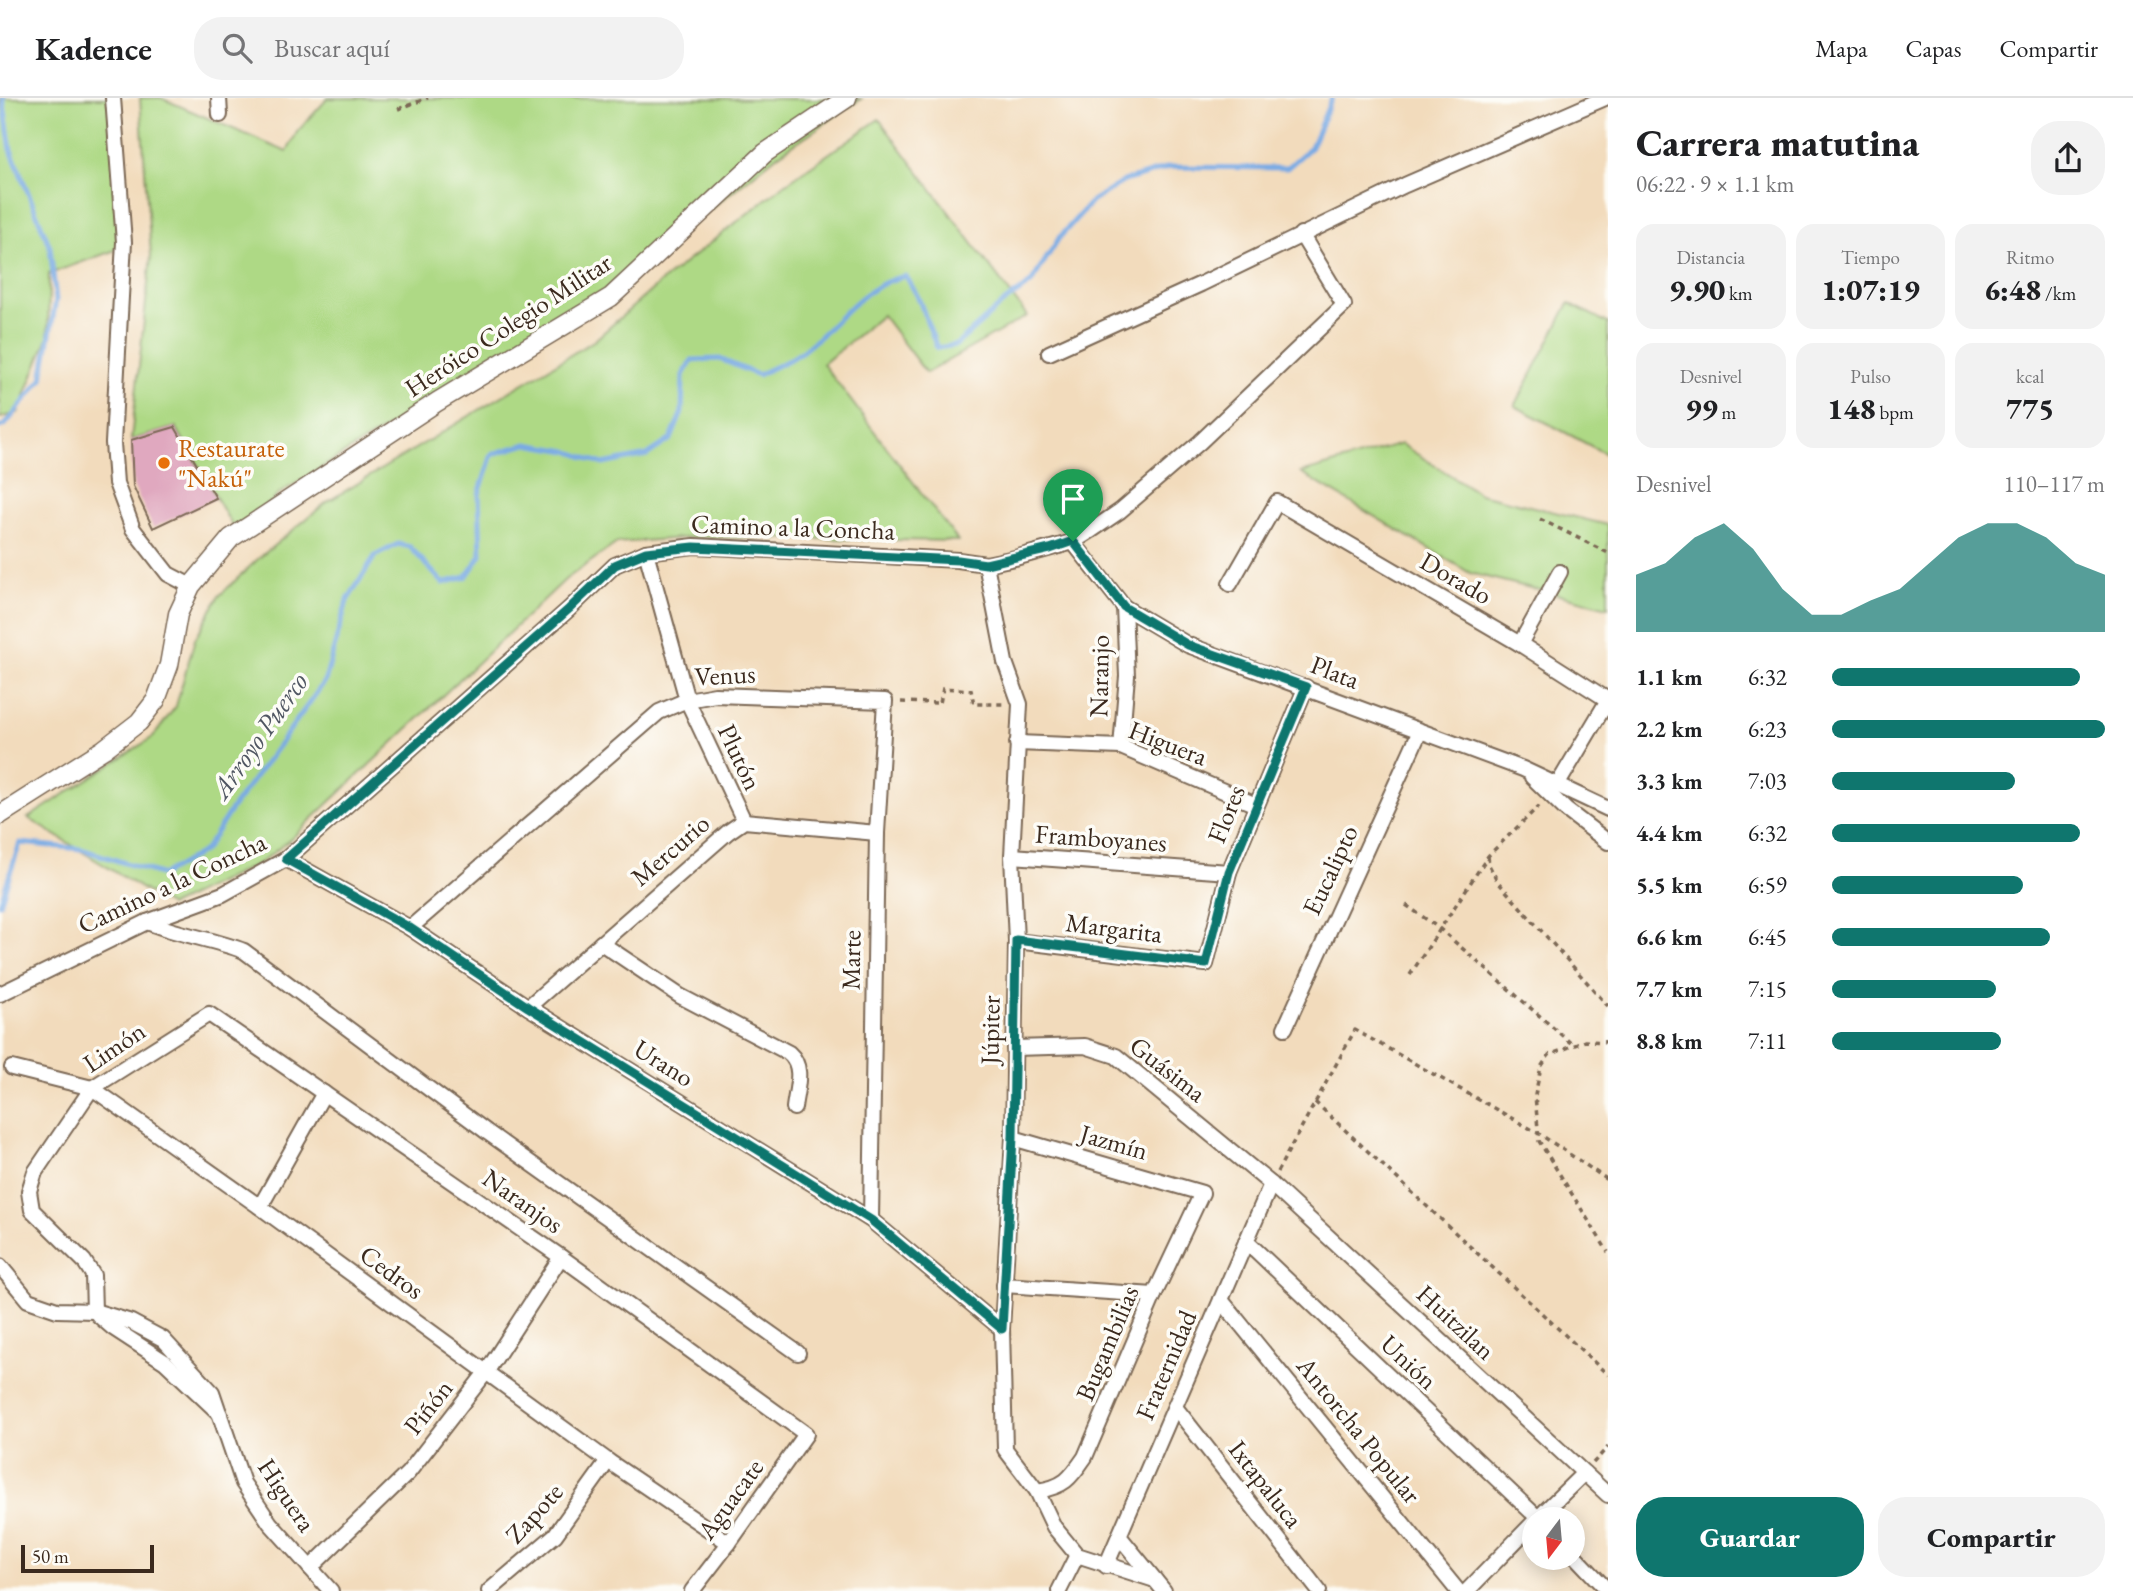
<!DOCTYPE html>
<html lang="es">
<head>
<meta charset="utf-8">
<style>
  body { margin:0; font-family:"EB Garamond",serif; background:#f2f2f2; color:#202124; height:100vh; display:flex; flex-direction:column; font-size:26px; white-space:nowrap }
  * { box-sizing:border-box; margin:0 }
  p { font-size:23px; color:#757577 }
  .icon { flex:none; width:38px; height:38px; fill:none; stroke:currentColor; stroke-width:2; stroke-linecap:round; stroke-linejoin:round }
  .map { position:relative; flex:1; overflow:hidden }
  .drawer { display:flex; flex-direction:column; background:#fff; width:525px }
  .drawer>* { flex:none }
  .needle { width:46px; rotate:196deg }
  .fabs { position:absolute; left:1522px; top:1409px; display:grid; gap:14px }
  .fabs a { display:grid; place-items:center; width:63px; height:63px; border-radius:50%; background:#fff; box-shadow:0 4px 18px #0003; font-size:35px }
  .scale { position:absolute; left:21px; bottom:18px; width:133px; box-sizing:border-box; padding-left:7px; border:4px solid #3b2a1e; border-top:0; font-size:19px; line-height:24px; white-space:nowrap; color:#3b2a1e; -webkit-text-stroke:5px #fdfcf7; paint-order:stroke }
  .pin { position:absolute; display:grid; place-items:center; width:60px; height:60px; color:#fff; margin:-72px -30px; border-radius:50% 50% 50% 0; rotate:-45deg; box-shadow:0 0 7px #0007 }
  .pin .icon { rotate:45deg }
  .round { display:grid; place-items:center; flex:none; width:74px; height:74px; border-radius:28px; background:#f2f2f2 }
  .headline { display:flex; align-items:center; justify-content:space-between; height:119px; padding:0 28px }
  h1 { font-size:38px; font-weight:800; line-height:52px }
  .metrics { display:grid; grid-template-columns:repeat(3,1fr); gap:10px; height:119px; padding:7px 28px }
  .metrics div { display:grid; align-content:center; border-radius:18px; background:#f2f2f2; text-align:center }
  .metrics b { font-size:30px; font-weight:800 }
  .metrics small { font-size:19px; font-weight:400 }
  .metrics p { font-size:19px }
  .chart { height:196px; padding:14px 28px }
  .chart p { display:flex; justify-content:space-between }
  .chart svg { width:100%; height:126px; margin-top:7px; fill:#0f766e; opacity:.7 }
  .button { display:flex; gap:14px; margin-top:auto; padding:14px 28px }
  .button a { flex:1; height:80px; border-radius:28px; background:#0f766e; color:#fff; font-size:28px; font-weight:800; line-height:80px; text-align:center }
  .button a+a { background:#f2f2f2; color:#202124 }
  ul { padding:0 28px; list-style:none; font-size:23px }
  li { display:grid; grid-template-columns:112px 84px 1fr; align-items:center; height:52px }
  li i { height:18px; border-radius:9px; background:#0f766e }
  header { display:flex; align-items:center; gap:42px; box-sizing:border-box; height:98px; padding:0 35px; background:#fff; border-bottom:2px solid #e0e0e0 }
  header strong { font-size:33px }
  nav { display:flex; gap:38px; margin-inline-start:auto; font-size:24px }
  .search { width:490px; height:63px; background:#f2f2f2; display:flex; align-items:center; gap:18px; box-sizing:border-box; padding:0 24px; border-radius:28px; color:#757577; font-size:26px }
  main { display:flex; flex:1; min-height:0 }
  .map>svg:first-child { display:block }
  .green { fill:#aed985; stroke:#748252; stroke-width:2 }
  .lines { fill:none; stroke-linecap:round; stroke-linejoin:round }
  .stream { stroke:#79aae4; stroke-width:5 }
  .building { fill:#e0a8bf }
  .minor-casing { stroke:#7b6855; stroke-width:18 }
  .tertiary-casing { stroke:#7b6855; stroke-width:21 }
  .path { stroke:#7b6855; stroke-width:3.5; stroke-dasharray:5 5; stroke-linecap:butt }
  .minor { stroke:#fff; stroke-width:14 }
  .tertiary { stroke:#fff; stroke-width:18 }
  .route-casing { stroke:#fff; stroke-width:14 }
  .route { stroke:#0f766e; stroke-width:9 }
  .food-dot { fill:#e8710a; stroke:#fdfcf7; stroke-width:2.5 }
  .labels { text-anchor:middle; dominant-baseline:central; stroke-width:7; stroke-linejoin:round; paint-order:stroke }
  .street-label { font-size:26px; fill:#3b2a1e; stroke:#fdfcf7 }
  .food-label { font-size:26px; fill:#c56008; stroke:#fdfcf7; text-anchor:start }
  .water-label { font-size:28px; font-style:italic; fill:#515763; stroke:#fdfcf7 }
</style>
</head>
<body>
<header>
<strong>Kadence</strong>
<div class="search"><svg class="icon" aria-label="search" viewBox="0 0 24 24"><circle cx="10" cy="10" r="6"/><path d="M15 15l6 6"/></svg>Buscar aquí</div>
<nav><a>Mapa</a><a>Capas</a><a>Compartir</a></nav>
</header>
<main>
<div class="map">
<svg width="1608" height="1493" viewBox="0 0 1608 1493">
  <rect width="100%" height="100%" fill="#fdfcf7"/>
  <filter id="ink" filterUnits="userSpaceOnUse"><feTurbulence type="fractalNoise" baseFrequency=".0143" numOctaves="2"/><feDisplacementMap in="SourceGraphic" scale="14" xChannelSelector="R" yChannelSelector="G"/><feConvolveMatrix kernelMatrix="1 2 1 2 8 2 1 2 1" color-interpolation-filters="sRGB"/></filter>
  <filter id="wash" filterUnits="userSpaceOnUse"><feTurbulence type="fractalNoise" baseFrequency=".00686" numOctaves="4" result="noise"/><feDisplacementMap in="SourceGraphic" scale="28" xChannelSelector="R" yChannelSelector="G"/><feGaussianBlur stdDeviation="1.57" result="paint"/><feColorMatrix in="noise" values="0 0 0 0 0 0 0 0 0 0 0 0 0 0 0 0 0 1.4 0 .05"/><feComposite in="paint" operator="in"/></filter>
  <g filter="url(#wash)">
    <rect width="100%" height="100%" fill="#f2dbbc"/>
    <!-- green -->
    <g class="green">
      <path d="M0,0H117L121,150L49,176L48,239L18,315L0,320Z"/>
      <path d="M140,0H161L287,54L297,34L328,0L861,1L779,56L603,197L280,395L238,438L176,329L131,342L151,158Z"/>
      <path d="M879,21L1027,218L926,275L882,217L823,266L958,443L696,439L617,445L566,481L292,740L260,765L170,808L28,720L153,639L176,608L195,541L219,498L259,460L327,404L595,242L662,183L785,86Z"/>
      <path d="M1569,205L1608,225V357L1515,308Z"/>
      <path d="M1401,346L1480,396L1608,427V509L1470,475L1301,375Z"/>
    </g>
    <g class="lines">
      <!-- stream -->
      <g class="stream">
        <path d="M0,329L5,327L42,281L56,202L50,149L11,52L3,0"/>
        <path d="M0,806L20,745L81,751L163,777L205,752L232,710L279,647L325,583L347,503L375,458L398,446L410,449L443,485L466,479L481,457L479,396L492,356L527,346L568,353L603,366L647,357L671,341L682,314L683,277L692,262L720,261L758,277C771,270 785,265 797,257C834,232 860,186 906,178L918,199L937,250L956,247L1002,206L1031,185L1059,140L1092,103L1124,83L1170,69L1287,70L1311,49L1332,0"/>
      </g>
    </g>
    <g id="blocks">
      <!-- building -->
      <path class="building" d="M175,329L216,400L153,430L133,388L131,342Z"/>
    </g>
  </g>
  <g filter="url(#ink)">
    <use href="#blocks" fill-opacity="0" stroke="#7b6855" stroke-width="2"/>
    <g class="lines">
      <!-- minor casing -->
      <g class="minor-casing">
        <g id="minor">
          <path d="M113,0L124,144L113,345L116,385L133,431L168,476L191,488"/>
          <path d="M219,0L220,17"/>
          <path d="M1049,255L1201,186L1405,87L1605,0"/>
          <path d="M1073,444L1124,509L1188,547L1523,671L1608,711"/>
          <path d="M646,454L687,602L744,723"/>
          <path d="M986,466L1005,564L1020,606L1012,758L1016,843L1013,1040L1002,1231L1005,1351L1037,1393L1054,1429L1077,1457L1155,1482"/>
          <path d="M1230,486L1277,404L1520,546L1608,602"/>
          <path d="M1520,546L1560,474"/>
          <path d="M1017,645L1121,649L1256,707"/>
          <path d="M1121,649L1127,578L1124,509"/>
          <path d="M1532,679L1566,712L1608,744"/>
          <path d="M1558,686L1608,602"/>
          <path d="M1012,758L1229,774"/>
          <path d="M286,761L410,830L528,909L871,1122L1002,1231"/>
          <path d="M147,824C179,837 213,841 244,853L487,1034L798,1255"/>
          <path d="M410,830L659,614L687,602L715,597L885,603L877,735L871,1122"/>
          <path d="M1016,843L1206,866L1229,774L1306,589"/>
          <path d="M601,845L680,898L789,955C805,969 796,991 794,1010"/>
          <path d="M0,896L147,824L223,796L286,761L569,511L615,467L646,454L694,448L958,462L986,466L1015,460L1073,444L1092,432L1120,413L1200,344L1344,207L1301,136"/>
          <path d="M528,909L728,734L744,723L877,735"/>
          <path d="M1285,930L1420,633"/>
          <path d="M1014,950L1085,948L1116,958L1271,1086L1608,1397"/>
          <path d="M12,970L92,990L260,1109L608,1363L729,1445"/>
          <path d="M1013,1040L1202,1095L1154,1197L1085,1359C1070,1381 1064,1389 1037,1393"/>
          <path d="M260,1109L324,995"/>
          <path d="M1246,1143L1539,1421"/>
          <path d="M0,1168L28,1202L57,1212L94,1213L131,1224L163,1241L212,1294L243,1385L270,1425L331,1493"/>
          <path d="M1004,1187L1154,1197"/>
          <path d="M1221,1202L1458,1493"/>
          <path d="M94,1213L93,1177L84,1163L32,1112L29,1093L35,1074L92,990L209,916L561,1159L806,1336L729,1445L692,1493"/>
          <path d="M98,1217L113,1230L165,1264L220,1316"/>
          <path d="M1175,1309L1319,1493"/>
          <path d="M1537,1421L1584,1375"/>
          <path d="M1119,1438L1164,1493"/>
          <path d="M1573,1456L1608,1493"/>
          <path d="M1106,1468L1271,1086"/>
          <path d="M310,1470L408,1375L487,1273L561,1159"/>
          <path d="M489,1493L555,1437L608,1363"/>
          <path d="M1059,1493L1077,1457"/>
          <path d="M1467,1493L1535,1423"/>
        </g>
      </g>
      <!-- tertiary casing -->
      <g class="tertiary-casing">
        <path id="tertiary" d="M0,717L104,651L139,624L156,602L169,567L178,516L191,488L231,440L437,304L611,199L765,55L847,0"/>
      </g>
      <!-- path -->
      <g class="path">
        <path d="M398,11L428,0"/>
        <path d="M1540,421L1608,455"/>
        <path d="M901,604L940,605L943,590L971,592L974,606H1004"/>
        <path d="M1488,758L1489,767L1498,784L1608,908"/>
        <path d="M1406,807L1440,831L1573,947"/>
        <path d="M1410,877L1488,758L1539,708"/>
        <path d="M1608,944L1585,943L1549,957L1541,969L1535,997L1539,1043L1608,1154"/>
        <path d="M1315,1004L1608,1277"/>
        <path d="M1277,1074L1355,932L1538,1035L1608,1082"/>
        <path d="M1593,1365L1608,1349"/>
      </g>
      <!-- minor -->
      <use href="#minor" class="minor"/>
      <!-- tertiary -->
      <use href="#tertiary" class="tertiary"/>
    </g>
  </g>
  <g class="lines" filter="url(#ink)">
    <!-- route casing -->
    <g class="route-casing">
      <path id="route" d="M1073,443L1124,509L1188,547L1306,589L1229,774L1206,866L1016,842L1013,1040L1002,1231L871,1122L528,909L410,830L286,761L569,511L615,467L646,454L694,449L958,462L986,466L1050,451Z"/>
    </g>
    <!-- route -->
    <use href="#route" class="route"/>
  </g>
  <!-- markers -->
  <circle class="food-dot" cx="164" cy="365" r="7"/>
  <g class="labels">
    <!-- street labels -->
    <g class="street-label">
      <text transform="translate(508 227) rotate(-33)">Heróico Colegio Militar</text>
      <text transform="translate(793 429) rotate(2)">Camino a la Concha</text>
      <text transform="translate(1456 480) rotate(30)">Dorado</text>
      <text transform="translate(1335 574) rotate(21)">Plata</text>
      <text transform="translate(725 577) rotate(-3)">Venus</text>
      <text transform="translate(1099 578) rotate(-89)">Naranjo</text>
      <text transform="translate(1168 645) rotate(21)">Higuera</text>
      <text transform="translate(740 659) rotate(65)">Plutón</text>
      <text transform="translate(1226 716) rotate(-68)">Flores</text>
      <text transform="translate(1101 740) rotate(4)">Framboyanes</text>
      <text transform="translate(670 752) rotate(-41)">Mercurio</text>
      <text transform="translate(1330 772) rotate(-65)">Eucalipto</text>
      <text transform="translate(172 785) rotate(-25)">Camino a la Concha</text>
      <text transform="translate(1114 830) rotate(7)">Margarita</text>
      <text transform="translate(851 862) rotate(-89)">Marte</text>
      <text transform="translate(990 932) rotate(-89)">Júpiter</text>
      <text transform="translate(114 949) rotate(-34)">Limón</text>
      <text transform="translate(664 965) rotate(32)">Urano</text>
      <text transform="translate(1168 971) rotate(38)">Guásima</text>
      <text transform="translate(1114 1044) rotate(16)">Jazmín</text>
      <text transform="translate(523 1103) rotate(35)">Naranjos</text>
      <text transform="translate(392 1174) rotate(36)">Cedros</text>
      <text transform="translate(1456 1224) rotate(43)">Huitzilan</text>
      <text transform="translate(1107 1245) rotate(-67)">Bugambilias</text>
      <text transform="translate(1409 1264) rotate(43)">Unión</text>
      <text transform="translate(1166 1267) rotate(-67)">Fraternidad</text>
      <text transform="translate(428 1309) rotate(-52)">Piñón</text>
      <text transform="translate(1359 1332) rotate(51)">Antorcha Popular</text>
      <text transform="translate(1266 1386) rotate(52)">Ixtapaluca</text>
      <text transform="translate(287 1397) rotate(56)">Higuera</text>
      <text transform="translate(730 1401) rotate(-54)">Aguacate</text>
      <text transform="translate(534 1415) rotate(-48)">Zapote</text>
    </g>
    <!-- food labels -->
    <g class="food-label">
      <text x="178" y="350">Restaurate<tspan x="178" dy="30">"Nakú"</tspan></text>
    </g>
    <!-- water labels -->
    <g class="water-label">
      <text transform="translate(259 637) rotate(-55)">Arroyo Puerco</text>
    </g>
  </g>
</svg>
<div class="fabs">
<a><svg class="needle" viewBox="-14 -14 28 28"><path d="M0-13l5 13h-10z" fill="#e53935"/><path d="M0 13l5-13h-10z" fill="#757577"/></svg></a>
</div>
<div class="scale">50 m</div>
<div class="pin" style="left:1073px;top:443px;background:#1e9e55"><svg class="icon" aria-label="arrive" viewBox="0 0 24 24"><path d="M6 21V4h12l-3 4 3 4H6"/></svg></div>
</div>
<section class="drawer">
<div class="headline"><div><h1>Carrera matutina</h1><p>06:22 · 9 × 1.1 km</p></div><a class="round"><svg class="icon" aria-label="share" viewBox="0 0 24 24"><path d="M12 15V3M7 8l5-5 5 5M5 13v7h14v-7"/></svg></a></div>
<div class="metrics">
<div><p>Distancia</p><b>9.90<small> km</small></b></div>
<div><p>Tiempo</p><b>1:07:19</b></div>
<div><p>Ritmo</p><b>6:48<small> /km</small></b></div>
</div>
<div class="metrics">
<div><p>Desnivel</p><b>99<small> m</small></b></div>
<div><p>Pulso</p><b>148<small> bpm</small></b></div>
<div><p>kcal</p><b>775</b></div>
</div>
<div class="chart"><p><span>Desnivel</span>110–117 m</p>
<svg viewBox="0 0 160 44" preserveAspectRatio="none"><path d="M0 44V24L10 20L20 11L30 6L40 15L50 29L60 38L70 38L80 33L90 29L100 20L110 11L120 6L130 6L140 11L150 20L160 24V44z"/></svg>
</div>
<ul>
<li><b>1.1 km</b>6:32<i style="width:91%"></i></li>
<li><b>2.2 km</b>6:23<i style="width:100%"></i></li>
<li><b>3.3 km</b>7:03<i style="width:67%"></i></li>
<li><b>4.4 km</b>6:32<i style="width:91%"></i></li>
<li><b>5.5 km</b>6:59<i style="width:70%"></i></li>
<li><b>6.6 km</b>6:45<i style="width:80%"></i></li>
<li><b>7.7 km</b>7:15<i style="width:60%"></i></li>
<li><b>8.8 km</b>7:11<i style="width:62%"></i></li>
</ul>
<div class="button"><a>Guardar</a><a>Compartir</a></div>
</section>
</main>
</body>
</html>
